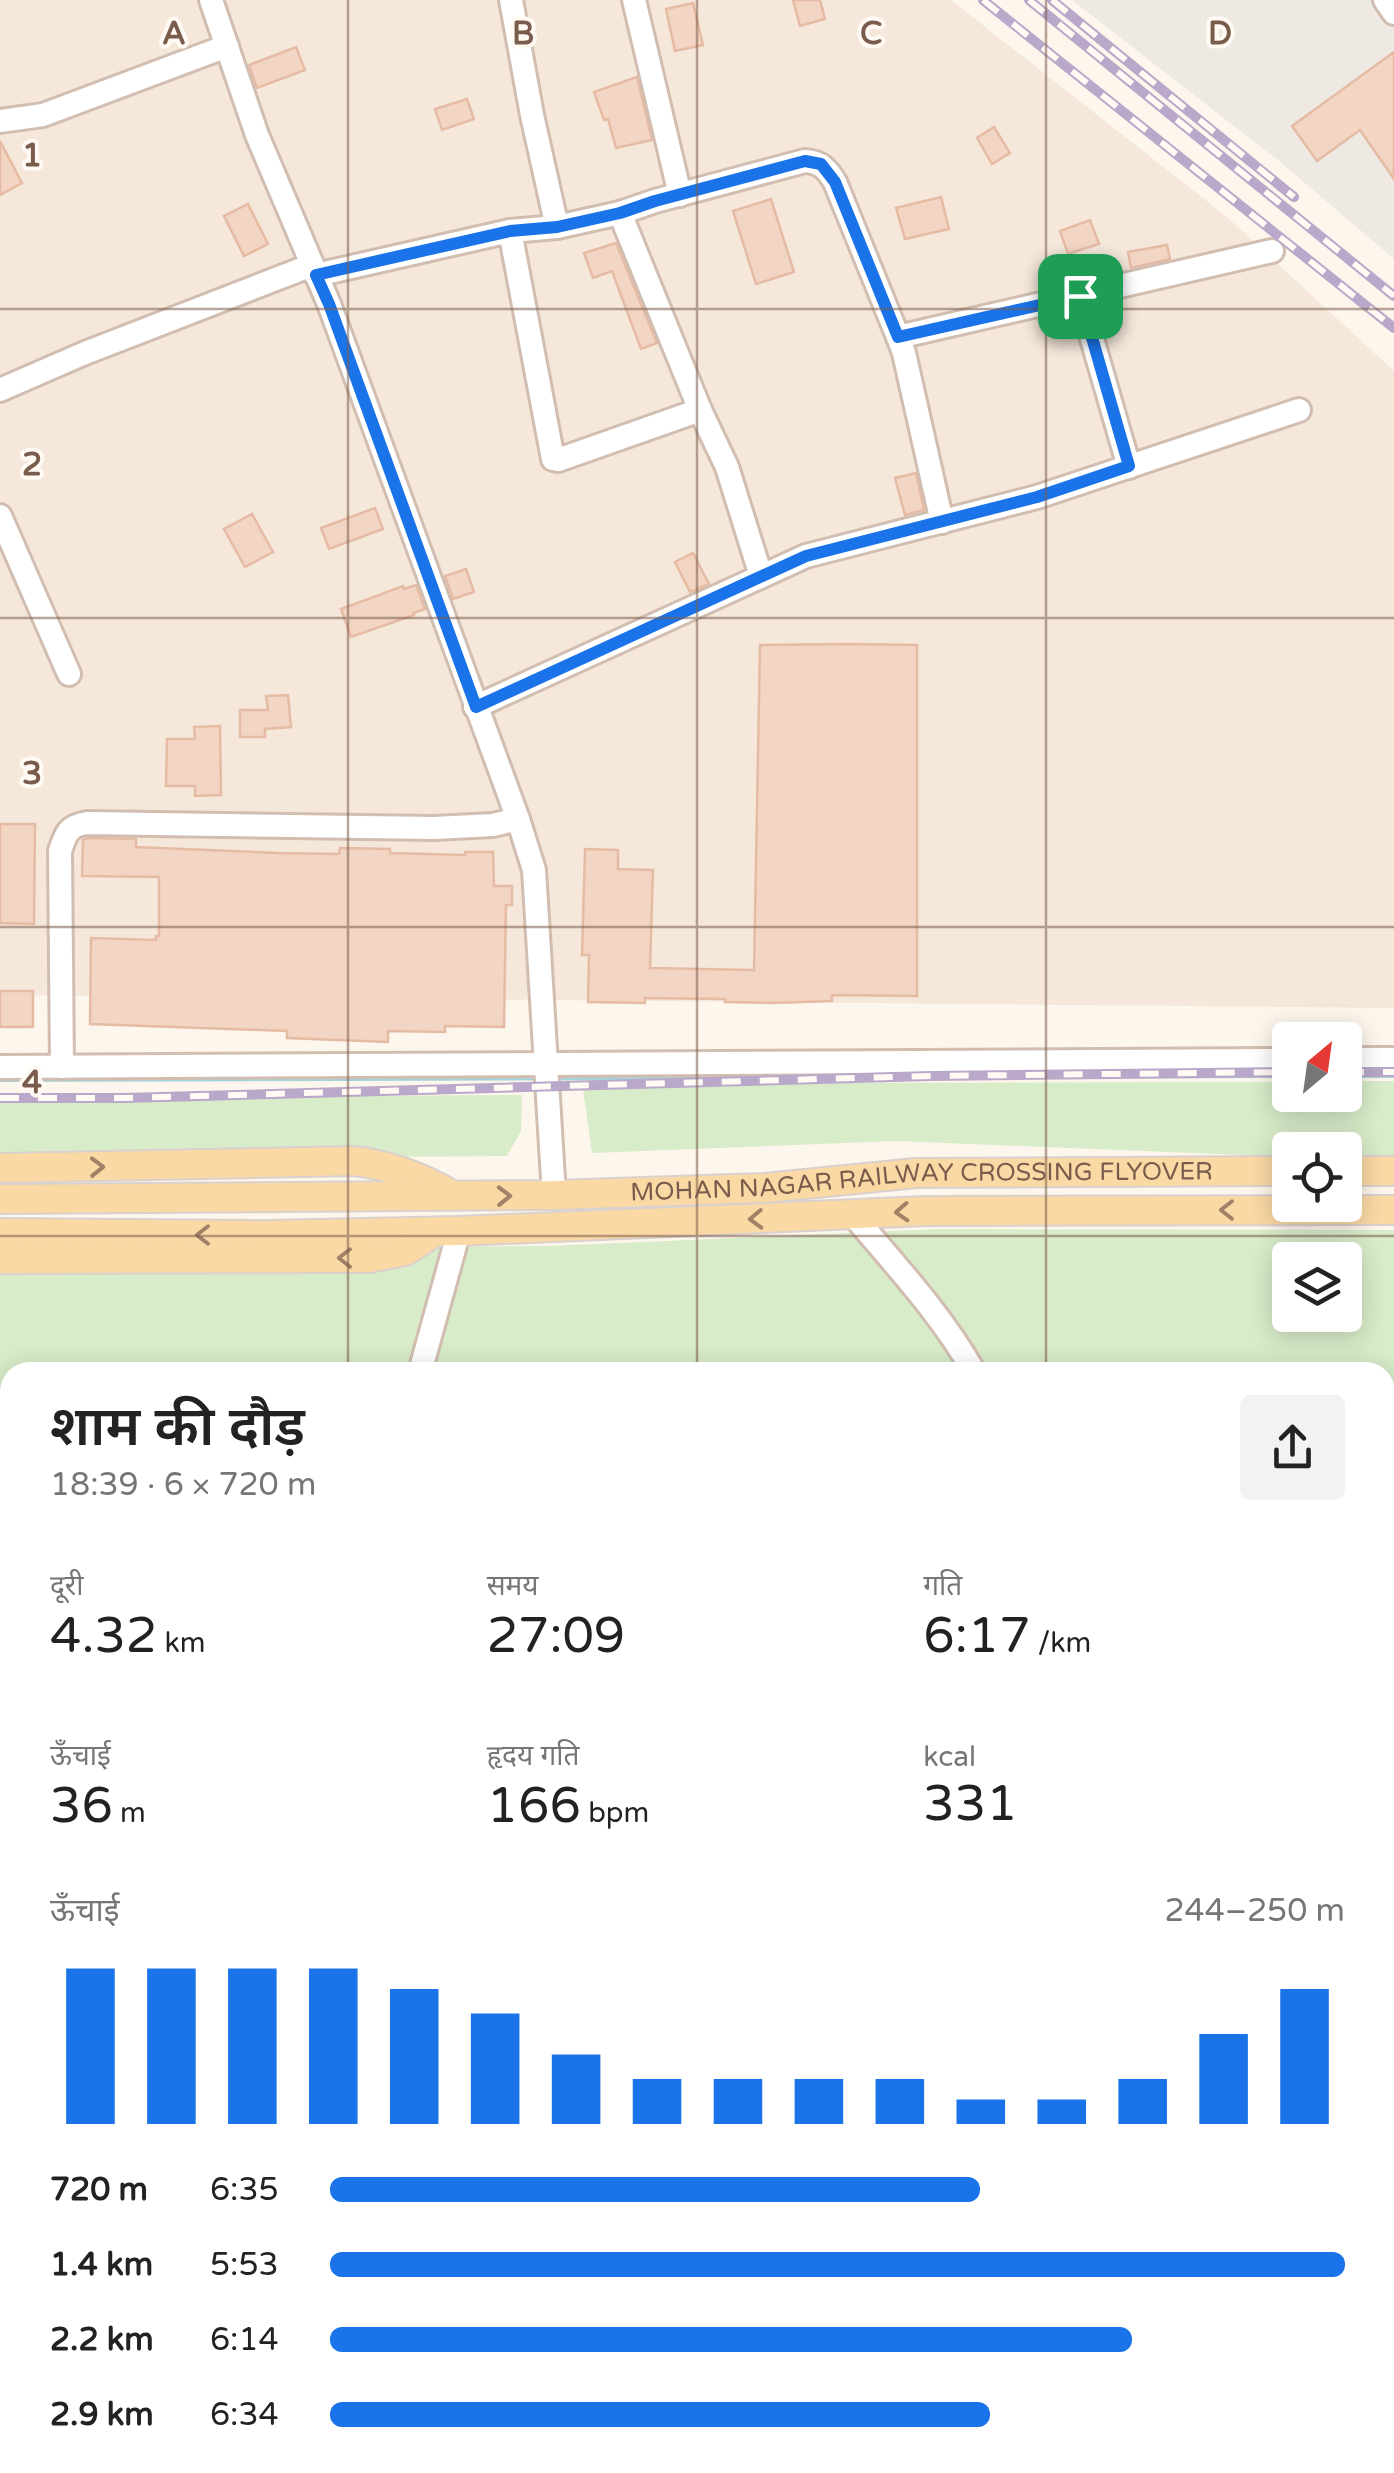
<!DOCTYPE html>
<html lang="hi">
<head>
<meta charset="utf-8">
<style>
  body { margin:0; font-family:"Varela Round","Noto Sans Devanagari",sans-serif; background:#f2f2f2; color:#222; height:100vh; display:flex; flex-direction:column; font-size:38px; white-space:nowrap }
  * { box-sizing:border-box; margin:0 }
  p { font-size:32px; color:#767676 }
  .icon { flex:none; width:55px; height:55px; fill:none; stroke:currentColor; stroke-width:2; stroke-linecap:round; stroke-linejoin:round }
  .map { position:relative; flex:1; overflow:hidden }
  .drawer { position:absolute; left:0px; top:1362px; width:1395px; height:1112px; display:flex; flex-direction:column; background:#fff; border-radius:30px 30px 0 0; box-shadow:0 5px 25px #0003 }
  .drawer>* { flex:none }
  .needle { width:65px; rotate:29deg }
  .controls { position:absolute; left:1272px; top:1022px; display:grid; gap:20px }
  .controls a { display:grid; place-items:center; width:90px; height:90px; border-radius:10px; background:#fff; box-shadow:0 5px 25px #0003; font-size:50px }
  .pin { position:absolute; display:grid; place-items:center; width:85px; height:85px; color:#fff; margin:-42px; border-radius:20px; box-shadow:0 5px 15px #0006 }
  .round { display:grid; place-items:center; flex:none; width:105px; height:105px; border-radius:10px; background:#f2f2f2 }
  .head { display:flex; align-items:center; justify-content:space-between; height:170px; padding:0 50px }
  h1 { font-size:55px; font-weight:600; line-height:75px }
  .figures { display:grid; grid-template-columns:repeat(3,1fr); gap:15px; height:170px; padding:10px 50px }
  .figures div { display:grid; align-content:center }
  .figures b { font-size:50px; font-weight:600 }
  .figures small { font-size:28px; font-weight:400 }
  .figures p { font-size:28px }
  .chart { height:280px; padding:20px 50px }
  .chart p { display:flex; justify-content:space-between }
  .chart svg { width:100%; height:180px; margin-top:10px; stroke:#1a73e8; stroke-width:6 }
  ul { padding:0 50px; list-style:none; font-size:32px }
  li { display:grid; grid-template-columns:160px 120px 1fr; align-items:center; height:75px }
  li i { height:25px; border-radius:12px; background:#1a73e8 }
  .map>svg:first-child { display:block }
  .residential { fill:#f5e8da }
  .industrial { fill:#efe9e4 }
  .green { fill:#d8ecc9; fill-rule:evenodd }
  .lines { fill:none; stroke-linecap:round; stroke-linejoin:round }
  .stream { stroke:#a5d3da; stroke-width:6 }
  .building { fill:#f3d5c3; stroke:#e6bba3; stroke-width:2.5 }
  .minor-casing { stroke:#d1beb0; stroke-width:28 }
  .major-casing { stroke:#dad1cd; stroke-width:32 }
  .minor { stroke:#fff; stroke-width:22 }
  .major { stroke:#fbd9a5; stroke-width:28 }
  .rail-casing { stroke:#b9a8c9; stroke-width:10 }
  .rail { stroke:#fffaf3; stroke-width:6; stroke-dasharray:19; stroke-linecap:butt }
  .oneway { stroke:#a18267 }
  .route-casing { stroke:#fff; stroke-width:20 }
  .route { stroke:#1a73e8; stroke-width:12 }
  .grid { fill:none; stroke:#7a5c4d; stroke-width:2.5; stroke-opacity:0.55 }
  .labels { text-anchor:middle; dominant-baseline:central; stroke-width:8; stroke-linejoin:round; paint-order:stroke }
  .street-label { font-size:25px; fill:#7a5c4d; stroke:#fffaf3 }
  .grid-label { font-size:32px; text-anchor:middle; font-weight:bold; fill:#7a5c4d; stroke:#fffaf3; stroke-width:8; stroke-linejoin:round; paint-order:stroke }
</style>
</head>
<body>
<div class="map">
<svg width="1394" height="2473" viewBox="0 0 1394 2473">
  <rect width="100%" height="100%" fill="#fdf6ec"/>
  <!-- residential -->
  <path class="residential" d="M0,0H951L1227,217L1394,371V1008L0,995Z"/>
  <!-- industrial -->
  <path class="industrial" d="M1072,0H1394V259L1284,165Z"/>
  <!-- green -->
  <g class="green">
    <path d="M1345,1081H1394V1157L1345,1158V1150H1290V1157L896,1141L592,1153L583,1089L805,1083L1290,1082V1095H1345Z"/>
    <path d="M522,1095L521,1131L507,1156L0,1160V1098Z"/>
    <path d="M939,1229L1394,1230V1430H1385V1372H10V1441H0V1248L551,1246ZM1290,1260H1345V1315H1290Z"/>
    <rect x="1385" y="1571" width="9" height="146"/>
    <path d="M145,2465H411V2473H144Z"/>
  </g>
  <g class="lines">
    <!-- stream -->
    <g class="stream">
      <path d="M1345,1075H1394"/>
      <path d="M0,1079L1290,1075"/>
    </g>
  </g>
  <!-- building -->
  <g class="building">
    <path d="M793,0H820L825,19L800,26Z"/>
    <path d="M693,3L703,45L675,51L666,9Z"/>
    <path d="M296,47L305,70L257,88L249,65Z"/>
    <path d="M1394,52V179L1360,130L1317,161L1292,126Z"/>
    <path d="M637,77L652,140L616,148L608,119L604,120L594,92Z"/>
    <path d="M467,99L474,119L442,130L435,109Z"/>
    <path d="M994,127L1010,153L992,164L977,138Z"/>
    <path d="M0,141L22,183L0,195Z"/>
    <path d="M941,197L949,229L905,239L896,208Z"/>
    <path d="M771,199L794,272L756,284L733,211Z"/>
    <path d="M248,204L268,244L244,256L224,216Z"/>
    <path d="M1090,220L1099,244L1068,254L1060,231Z"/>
    <path d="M616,243L657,343L641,349L612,271L593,278L584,253Z"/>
    <path d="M1167,245L1170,259L1131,268L1128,252Z"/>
    <path d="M916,473L924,510L905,515L895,478Z"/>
    <path d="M375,508L383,529L329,549L321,528Z"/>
    <path d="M252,514L273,552L245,567L224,529Z"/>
    <path d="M693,553L709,584L690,592L675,562Z"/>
    <path d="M466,569L474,592L453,599L445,576Z"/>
    <path d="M416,585L425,609L413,613L414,615L351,637L341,609L403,586L404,589Z"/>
    <path d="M850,644L917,645V996L832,995V1001L773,1003L725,1002V999L645,998V1003L588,1002L589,955H582L585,849L618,850V869L653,870L650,968L754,970L760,645Z"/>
    <path d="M288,695L291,727L265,729V737H240V710H268L266,696Z"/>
    <path d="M220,726L221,795L195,796V786H166L167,739H195L194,727Z"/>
    <path d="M0,824H35L34,924L0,923Z"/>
    <path d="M88,838L136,839V847L279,853L339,854L340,848L390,849V853L465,855V852H493L494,886H512V905H506L504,1027L445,1026V1032L388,1031V1042L287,1038V1031L90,1024L91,938L156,940V936H159V877L82,876L83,840Z"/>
    <rect x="0" y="991" width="33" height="36"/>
  </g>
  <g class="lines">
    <!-- minor casing -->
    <g class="minor-casing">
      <g id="minor">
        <path d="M211,0L257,135L329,304L518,819L534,870L554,1195"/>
        <path d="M511,0L532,115L557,227"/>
        <path d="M634,0L680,195"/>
        <path d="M1385,0L1394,13"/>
        <path d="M0,121L43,115L227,46"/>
        <path d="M620,213L700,410L727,467L761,576"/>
        <path d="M510,231L553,459L558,460L700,410"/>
        <path d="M316,275L510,231L557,227L620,213L655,201L805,161C821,162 827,169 835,182L898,337L904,353L942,522"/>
        <path d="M1080,297L1129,467"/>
        <path d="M898,337L1272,251"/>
        <path d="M0,390L85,353L312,265"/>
        <path d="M0,516L69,674"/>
        <path d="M475,707L806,556L1037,497L1299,410"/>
        <path d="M1345,1059H1394"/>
        <path d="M0,1067L1290,1060"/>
        <path d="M62,1067L60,851C66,833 68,826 87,823L434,828L493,825L518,819"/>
        <path d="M853,1215C896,1266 941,1314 974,1372"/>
        <path d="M420,1372L459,1231"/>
        <path d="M1385,1461L1394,1460"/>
        <path d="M0,1468H10"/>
        <path d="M1385,1559H1394"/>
        <path d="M0,1570H10"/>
        <path d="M1385,1732H1394"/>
        <path d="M0,1744H10"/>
        <path d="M1385,1891H1394"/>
        <path d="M0,1898H10"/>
        <path d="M1385,1923H1394"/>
        <path d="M0,1930H10"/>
        <path d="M0,2006H10"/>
        <path d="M10,2062L7,2198L10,2202"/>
        <path d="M0,2237H10"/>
        <path d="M1385,2353L1394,2354"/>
        <path d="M815,2465V2469"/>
        <path d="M1033,2465V2473"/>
        <path d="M0,2467L9,2299"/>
        <path d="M65,2473V2465"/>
        <path d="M113,2473V2465"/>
        <path d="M721,2473V2465"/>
        <path d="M882,2473V2465"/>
        <path d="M1185,2473V2465"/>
      </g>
    </g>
    <!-- major casing -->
    <g class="major-casing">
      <g id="major">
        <path d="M0,1168L353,1161C390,1165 421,1177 452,1195"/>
        <path d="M1345,1171H1394"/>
        <path id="s1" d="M0,1199L554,1195L765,1188L916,1173L1290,1171"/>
        <path d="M0,1233L268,1235L459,1231L926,1211L1394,1210"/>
        <path d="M0,1259L369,1258L405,1251L435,1232"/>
      </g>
    </g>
    <!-- minor -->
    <use href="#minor" class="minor"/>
    <!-- major -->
    <use href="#major" class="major"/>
    <!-- rail casing -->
    <g class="rail-casing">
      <g id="rail">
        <path d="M983,0L1394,328"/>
        <path d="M1029,0L1394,296"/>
        <path d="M1052,0L1294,197"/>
        <path d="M1345,1072H1394"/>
        <path d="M0,1098H124L931,1076L1290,1072"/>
      </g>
    </g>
    <!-- rail -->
    <use href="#rail" class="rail"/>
  </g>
  <!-- one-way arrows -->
  <defs><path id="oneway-chevron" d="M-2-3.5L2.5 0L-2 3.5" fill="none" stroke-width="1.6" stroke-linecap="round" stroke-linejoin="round" transform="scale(2.5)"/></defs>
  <g class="oneway">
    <use href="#oneway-chevron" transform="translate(97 1167) rotate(-1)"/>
    <use href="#oneway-chevron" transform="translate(504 1196) rotate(-1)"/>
    <use href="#oneway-chevron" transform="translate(1227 1210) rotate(180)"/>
    <use href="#oneway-chevron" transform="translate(902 1212) rotate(177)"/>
    <use href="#oneway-chevron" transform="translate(756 1219) rotate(178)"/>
    <use href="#oneway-chevron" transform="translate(203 1235) rotate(-180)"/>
    <use href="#oneway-chevron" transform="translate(345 1258) rotate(180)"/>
  </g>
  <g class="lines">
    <!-- route casing -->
    <g class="route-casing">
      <path id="route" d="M805,161L821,164L835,182L898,337L1080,296L1129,466L1037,497L806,556L476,707L329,304L316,275L510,231L557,227L620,213L655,201Z"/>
    </g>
    <!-- route -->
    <use href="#route" class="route"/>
  </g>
  <!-- grid -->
  <path class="grid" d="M348,0V1372M697,0V1372M1046,0V1372M0,309H1394M0,618H1394M0,927H1394M0,1236H1394M0,1546H10M1385,1546H1394M0,1855H10M1385,1855H1394M0,2164H10M1385,2164H1394M348,2465V2473M697,2465V2473M1046,2465V2473"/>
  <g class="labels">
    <!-- street labels -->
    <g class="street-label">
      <text stroke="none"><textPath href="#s1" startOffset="922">MOHAN NAGAR RAILWAY CROSSING FLYOVER</textPath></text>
    </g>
  </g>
  <g class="grid-label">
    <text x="174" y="44">A</text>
    <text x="523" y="44">B</text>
    <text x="871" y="44">C</text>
    <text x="1220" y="44">D</text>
    <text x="32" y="166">1</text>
    <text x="32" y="475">2</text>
    <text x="32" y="784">3</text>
    <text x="32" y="1093">4</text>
  </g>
</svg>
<div class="controls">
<a><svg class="needle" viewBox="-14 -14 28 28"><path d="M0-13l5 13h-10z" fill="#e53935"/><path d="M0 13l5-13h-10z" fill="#767676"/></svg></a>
<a><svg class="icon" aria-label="locate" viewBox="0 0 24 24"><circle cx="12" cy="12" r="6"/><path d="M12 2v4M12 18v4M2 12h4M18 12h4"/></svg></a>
<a><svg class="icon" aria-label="layers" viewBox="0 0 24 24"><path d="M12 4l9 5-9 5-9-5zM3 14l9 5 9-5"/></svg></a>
</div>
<div class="pin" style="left:1080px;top:296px;background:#1e9e55"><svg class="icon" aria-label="arrive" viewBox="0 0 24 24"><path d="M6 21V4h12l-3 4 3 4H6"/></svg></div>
<section class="drawer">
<div class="head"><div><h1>शाम की दौड़</h1><p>18:39 · 6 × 720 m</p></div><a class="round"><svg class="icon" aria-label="share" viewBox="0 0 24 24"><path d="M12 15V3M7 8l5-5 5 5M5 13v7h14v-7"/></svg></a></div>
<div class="figures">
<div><p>दूरी</p><b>4.32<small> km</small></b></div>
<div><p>समय</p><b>27:09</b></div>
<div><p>गति</p><b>6:17<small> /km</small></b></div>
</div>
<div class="figures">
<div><p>ऊँचाई</p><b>36<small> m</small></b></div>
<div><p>हृदय गति</p><b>166<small> bpm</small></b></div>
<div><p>kcal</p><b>331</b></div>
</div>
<div class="chart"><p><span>ऊँचाई</span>244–250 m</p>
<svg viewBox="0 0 160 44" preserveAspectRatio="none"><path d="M5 44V6M15 44V6M25 44V6M35 44V6M45 44V11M55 44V17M65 44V27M75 44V33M85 44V33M95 44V33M105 44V33M115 44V38M125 44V38M135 44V33M145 44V22M155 44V11"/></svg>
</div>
<ul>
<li><b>720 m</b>6:35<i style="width:64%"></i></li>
<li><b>1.4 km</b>5:53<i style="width:100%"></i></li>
<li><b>2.2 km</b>6:14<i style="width:79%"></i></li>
<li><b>2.9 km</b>6:34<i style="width:65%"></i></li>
</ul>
</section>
</div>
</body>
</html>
